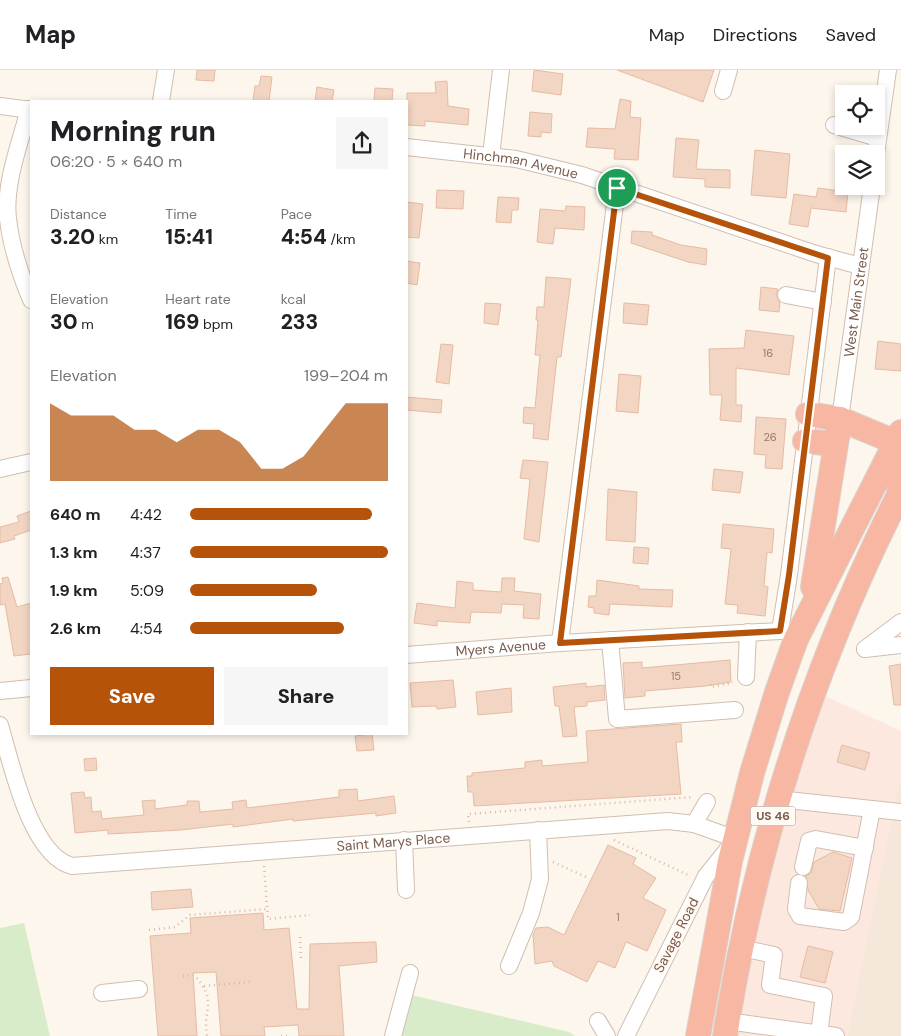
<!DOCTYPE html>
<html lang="en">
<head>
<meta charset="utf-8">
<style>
  body { margin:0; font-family:"DM Sans",sans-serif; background:#f6f6f6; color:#202124; height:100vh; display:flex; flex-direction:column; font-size:19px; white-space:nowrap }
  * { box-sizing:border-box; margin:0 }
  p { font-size:16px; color:#757577 }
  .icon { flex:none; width:28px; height:28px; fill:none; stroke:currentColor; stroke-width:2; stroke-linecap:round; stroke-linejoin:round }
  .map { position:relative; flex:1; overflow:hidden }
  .drawer { position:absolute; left:30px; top:30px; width:378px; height:635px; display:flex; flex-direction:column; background:#fff; border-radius:0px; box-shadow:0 2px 8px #0003 }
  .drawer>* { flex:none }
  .fabs { position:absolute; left:835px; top:15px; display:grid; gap:10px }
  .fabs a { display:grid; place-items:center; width:50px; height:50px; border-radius:0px; background:#fff; box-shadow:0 2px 8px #0003; font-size:25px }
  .pin { position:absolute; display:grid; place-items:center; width:42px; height:42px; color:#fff; margin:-21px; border:2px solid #fff; border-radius:50%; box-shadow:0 1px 5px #0007 }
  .round { display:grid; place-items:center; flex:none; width:52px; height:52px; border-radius:0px; background:#f6f6f6 }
  .headline { display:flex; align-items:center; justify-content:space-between; height:85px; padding:0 20px }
  h1 { font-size:28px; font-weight:800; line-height:38px }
  .stats { display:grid; grid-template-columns:repeat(3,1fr); gap:8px; height:85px; padding:5px 20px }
  .stats div { display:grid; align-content:center }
  .stats b { font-size:21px; font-weight:800 }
  .stats small { font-size:14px; font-weight:400 }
  .stats p { font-size:14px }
  .chart { height:140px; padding:10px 20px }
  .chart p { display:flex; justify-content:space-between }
  .chart svg { width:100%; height:90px; margin-top:5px; fill:#b45309; opacity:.7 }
  .button { display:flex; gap:10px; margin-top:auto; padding:10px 20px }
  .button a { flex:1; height:58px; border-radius:0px; background:#b45309; color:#fff; font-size:20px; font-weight:800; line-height:58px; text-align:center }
  .button a+a { background:#f6f6f6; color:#202124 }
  ul { padding:0 20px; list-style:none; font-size:16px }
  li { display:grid; grid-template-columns:80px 60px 1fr; align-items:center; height:38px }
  li i { height:12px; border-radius:6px; background:#b45309 }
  header { display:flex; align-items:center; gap:30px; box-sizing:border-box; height:70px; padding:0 25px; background:#fff; border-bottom:1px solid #e0e0e0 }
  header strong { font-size:24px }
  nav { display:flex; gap:28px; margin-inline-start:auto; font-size:18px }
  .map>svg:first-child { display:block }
  .residential { fill:#f5e8da }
  .commercial { fill:#fde8e0 }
  .green { fill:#d8ecc9 }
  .building { fill:#f3d5c3; stroke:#e6bba3 }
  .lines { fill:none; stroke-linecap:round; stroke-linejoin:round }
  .minor-casing { stroke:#d1beb0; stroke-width:18 }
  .highway-casing { stroke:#dad1cd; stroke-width:26 }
  .path { stroke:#d9b8a5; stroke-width:2.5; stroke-dasharray:1 4; stroke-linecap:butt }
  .minor { stroke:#fff; stroke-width:16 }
  .highway { stroke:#f7b7a3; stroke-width:24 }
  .route-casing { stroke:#fff; stroke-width:10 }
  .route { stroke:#b45309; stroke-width:6 }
  .labels { text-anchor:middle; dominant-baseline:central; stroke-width:4.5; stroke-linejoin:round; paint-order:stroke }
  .number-label { font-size:11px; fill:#987a6a }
  .shield { fill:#fffaf3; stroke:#a28b7f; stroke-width:1 }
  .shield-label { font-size:12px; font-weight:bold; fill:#7a5c4d }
  .street-label { font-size:14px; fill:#7a5c4d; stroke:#fffaf3 }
</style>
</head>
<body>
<header>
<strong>Map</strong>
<nav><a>Map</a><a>Directions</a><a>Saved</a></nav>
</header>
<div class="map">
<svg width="901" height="966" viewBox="0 0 901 966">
  <rect width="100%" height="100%" fill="#fdf6ec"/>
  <!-- residential -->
  <path class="residential" d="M901,706V966H847L890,752Z"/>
  <!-- commercial -->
  <path class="commercial" d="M821,624L901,661V706L847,966H734L781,739Z"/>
  <!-- green -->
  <g class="green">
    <path d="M24,853L50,966H0V858Z"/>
    <path d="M411,925L569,962L575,966H399Z"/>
  </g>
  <!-- building -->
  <g class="building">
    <path d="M197,0H215L214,11L196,10Z"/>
    <path d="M534,0L563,4L561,25L532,21Z"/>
    <path d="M617,0H714L703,32Z"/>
    <path d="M261,6L272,7L269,31H253L255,16H259Z"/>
    <path d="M447,11L448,36L469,39L468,55L425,51V56L407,55V23H436L435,12Z"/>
    <path d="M317,17L334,20L332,31H315Z"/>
    <path d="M375,18L393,19L392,31H374Z"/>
    <path d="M620,29L631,31L630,47L641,48L638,90L614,89L615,79L586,77L588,58L615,59Z"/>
    <path d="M530,42L552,44L551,63L541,62V67L528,66Z"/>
    <path d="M676,68L699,70L696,99L730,100V118L705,117V109L673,107Z"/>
    <path d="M755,80L790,84L786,128L751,125Z"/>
    <path d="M818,118L848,122L846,142L811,138L808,157L789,154L794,124L816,127Z"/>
    <path d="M437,120L464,121L463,139L436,138Z"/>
    <path d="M498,127L519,128L518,140H512L511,153L496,152Z"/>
    <path d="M406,132L423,134L419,168L406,167Z"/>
    <path d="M566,136L585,137L584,160L555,158L553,174L537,172L540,139L565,141Z"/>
    <path d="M632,161L652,162V165L681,175L707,179L706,195L688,192L631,173Z"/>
    <path d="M406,191L420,193L417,215L406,213Z"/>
    <path d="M546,207L571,209L561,287H557L548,370L533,368L534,354L523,353L524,337L535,338L540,285H535L538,250H536L537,237H544Z"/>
    <path d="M761,217L778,219L776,224L780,233L779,242L759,240Z"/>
    <path d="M485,233L501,234L498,255L484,253Z"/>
    <path d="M624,233L649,235L647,255L623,253Z"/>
    <path d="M746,260L794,266L789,305L736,298V335H742L741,352L720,350L722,325H710L709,279L744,278Z"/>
    <path d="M878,271L901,274V301L875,299Z"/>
    <path d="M441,274L453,275L449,314L436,312Z"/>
    <path d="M619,304L641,306L638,343L616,341Z"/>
    <path d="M406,327L442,330L441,343L406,340Z"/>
    <path d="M756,347L786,349L782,399L765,398L766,385L754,384Z"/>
    <path d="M523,390L548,392L539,472L524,469L530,409L520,408Z"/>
    <path d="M714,399L743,402L740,423L712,420Z"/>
    <path d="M608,419L637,422L635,472L606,470Z"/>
    <path d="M31,441V460L14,466L15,469L0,473V457L19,452L17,446Z"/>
    <path d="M723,454L774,459L772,483L767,482L764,516L768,517L765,546L737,543L738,535L725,534L731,479L721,478Z"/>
    <path d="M634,477L649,478L648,494L633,493Z"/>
    <path d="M8,507L17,537L31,533V584L14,586L5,534L0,535V514L3,513L2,508Z"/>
    <path d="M502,508H515L514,521L541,524L539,549L523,548L524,535L502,534L501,543L471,542L470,553L437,551V556L414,553L417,533L455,538L457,511L473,513V520L501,522Z"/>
    <path d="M597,510L639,516V519L673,520L672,537L610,534L609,545L594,543V538L588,537L589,526H596Z"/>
    <path d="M730,590L731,612L706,616L645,621V626L625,628L623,593L642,592V598Z"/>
    <path d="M901,594V635H894L889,596Z"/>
    <path d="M453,610L456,637L437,639L436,636L412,637L410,613Z"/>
    <path d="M586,613V617L604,615L605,630L587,632V636L574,637L577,666L563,667L559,636H555L553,617Z"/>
    <path d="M511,618L512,642L478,645L476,622Z"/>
    <path d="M681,654L682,672H676L681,724L474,736L473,722H468L467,706H472V703L525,698V692L542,690V696L588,692L586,661Z"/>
    <path d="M372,664L374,680L357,681L355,666Z"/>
    <path d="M842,675L870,683L865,700L837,692Z"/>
    <path d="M96,688L97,700L85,701L84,689Z"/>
    <path d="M357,719L358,731L394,726L396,743L376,746V743L293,751V749L233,757V754L181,760L108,764V760L75,763L71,723L84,722L85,728L91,727L92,742L101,741L102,749L144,745L142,731L155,730V739L187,735V731H199L200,742L233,739L232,732L246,730L247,738L339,727V720Z"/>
    <path d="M608,775L636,788L633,794L656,808L643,828L666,840L647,881L626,872L615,898L598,891L587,912L554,896L552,891L535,894L533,865L536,858L548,857L564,865Z"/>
    <path d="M833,782L852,788L840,841L819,839L808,820L806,806L811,803L814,792Z"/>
    <path d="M191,819L193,837L152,840L151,822Z"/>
    <path d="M263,843L264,860L289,858L297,939H309L310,874L376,872L377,892L339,896L344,966H299L298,955L264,957L265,966H221L216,902L193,903L197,966H158L150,866L191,863L190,848Z"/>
    <path d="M808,876L833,882L825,913L800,907Z"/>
  </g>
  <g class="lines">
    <!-- minor casing -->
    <g class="minor-casing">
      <g id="minor">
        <path d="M723,21L729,0"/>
        <path d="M161,31L166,0"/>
        <path d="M0,36L31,40"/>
        <path d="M29,39C20,74 4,113 8,149C11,176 21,206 31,230"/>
        <path d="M834,55L878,68"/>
        <path id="s1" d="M406,77L516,89L582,105L816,184L860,196"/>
        <path d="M876,84L888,0"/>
        <path d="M491,86L501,0"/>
        <path d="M786,225L823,232"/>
        <path id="s2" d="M840,349L872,116"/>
        <path d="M0,399L31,392"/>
        <path d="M780,561L789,505L828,187"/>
        <path d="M610,570L617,649L735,640"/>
        <path d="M560,573L617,118"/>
        <path d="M865,579L901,552"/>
        <path d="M865,579L901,575"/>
        <path id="s3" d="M406,585L560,573L780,561"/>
        <path d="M746,607L748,562"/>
        <path d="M0,621L31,618"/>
        <path id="s4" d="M0,655C11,692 30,785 72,796L668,751L694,754L736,769L706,806L626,966"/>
        <path d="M778,729L901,742"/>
        <path d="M694,754L707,732"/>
        <path d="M404,770L406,820"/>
        <path d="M803,797L809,771L816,769L865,778"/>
        <path d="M799,813L796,839L800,846L844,852L851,847L872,739"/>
        <path d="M741,878L774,885L770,915L824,926L819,964"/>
        <path d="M509,896L531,843L540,809L538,760"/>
        <path d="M102,923L139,919"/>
        <path d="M598,951L607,966"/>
        <path d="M727,951L836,966"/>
        <path d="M393,966L410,903"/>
      </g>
    </g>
    <!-- highway casing -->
    <g class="highway-casing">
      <g id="highway">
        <path d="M808,344L840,349L895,372C901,390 900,407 899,426"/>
        <path d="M805,371L835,374"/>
        <path d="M813,517L840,349"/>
        <path d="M698,966L730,791L752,703L777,622L796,569L901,362"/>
        <path d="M725,966C755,777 814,592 901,421"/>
      </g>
    </g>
    <!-- path -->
    <g class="path">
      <path d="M711,614V617L733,613"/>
      <path d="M469,752L468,744L693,727"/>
      <path d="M614,770L690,806"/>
      <path d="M553,792L586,807"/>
      <path d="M264,796L268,849L310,845"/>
      <path d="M149,860L175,857L190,845L267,839"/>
      <path d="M300,867L301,890"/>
      <path d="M183,906L194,905C219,932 202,937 207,966"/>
      <path d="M204,916L250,912"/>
      <path d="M281,966H287"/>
    </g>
    <!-- minor -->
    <use href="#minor" class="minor"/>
    <!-- highway -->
    <use href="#highway" class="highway"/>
  </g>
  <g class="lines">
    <!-- route casing -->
    <g class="route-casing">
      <path id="route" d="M617,118L828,188L789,505L780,561L560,573Z"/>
    </g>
    <!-- route -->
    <use href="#route" class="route"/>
  </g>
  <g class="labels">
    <!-- number labels -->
    <g class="number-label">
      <text x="768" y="283">16</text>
      <text x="770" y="367">26</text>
      <text x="676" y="606">15</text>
      <text x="618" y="847">1</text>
    </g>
    <!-- shield labels -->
    <rect class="shield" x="750.5" y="736.5" width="45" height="19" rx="4"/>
    <g class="shield-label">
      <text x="773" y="746">US 46</text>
    </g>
    <!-- street labels -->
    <g class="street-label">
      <text stroke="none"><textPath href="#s1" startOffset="116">Hinchman Avenue</textPath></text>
      <text stroke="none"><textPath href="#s2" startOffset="118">West Main Street</textPath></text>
      <text stroke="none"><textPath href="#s3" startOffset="95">Myers Avenue</textPath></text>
      <text stroke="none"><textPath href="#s4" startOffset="486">Saint Marys Place</textPath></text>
      <text transform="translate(676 865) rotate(-63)">Savage Road</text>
    </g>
  </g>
</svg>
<div class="fabs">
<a><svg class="icon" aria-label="locate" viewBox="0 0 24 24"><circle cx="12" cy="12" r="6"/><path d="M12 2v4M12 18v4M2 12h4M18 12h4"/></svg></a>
<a><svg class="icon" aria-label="layers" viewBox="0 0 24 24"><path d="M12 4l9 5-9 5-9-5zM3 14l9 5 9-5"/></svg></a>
</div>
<div class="pin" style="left:617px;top:118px;background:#1e9e55"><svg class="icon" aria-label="arrive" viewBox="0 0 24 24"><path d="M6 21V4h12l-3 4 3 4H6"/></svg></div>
<section class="drawer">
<div class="headline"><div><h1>Morning run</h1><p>06:20 · 5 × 640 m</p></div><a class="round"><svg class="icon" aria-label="share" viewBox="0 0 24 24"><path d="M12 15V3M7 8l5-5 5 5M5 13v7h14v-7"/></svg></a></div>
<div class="stats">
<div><p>Distance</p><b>3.20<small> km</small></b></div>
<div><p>Time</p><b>15:41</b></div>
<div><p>Pace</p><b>4:54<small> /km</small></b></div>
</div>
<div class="stats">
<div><p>Elevation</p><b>30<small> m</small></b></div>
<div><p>Heart rate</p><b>169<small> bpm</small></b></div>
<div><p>kcal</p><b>233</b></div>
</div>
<div class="chart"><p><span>Elevation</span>199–204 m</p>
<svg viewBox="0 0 160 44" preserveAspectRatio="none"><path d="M0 44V6L10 12L20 12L30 12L40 19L50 19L60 25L70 19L80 19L90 25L100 38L110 38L120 32L130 19L140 6L150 6L160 6V44z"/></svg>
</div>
<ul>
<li><b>640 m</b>4:42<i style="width:92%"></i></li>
<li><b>1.3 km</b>4:37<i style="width:100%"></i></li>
<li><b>1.9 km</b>5:09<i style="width:64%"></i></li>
<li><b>2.6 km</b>4:54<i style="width:78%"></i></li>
</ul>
<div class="button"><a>Save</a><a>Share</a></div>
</section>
</div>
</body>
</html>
